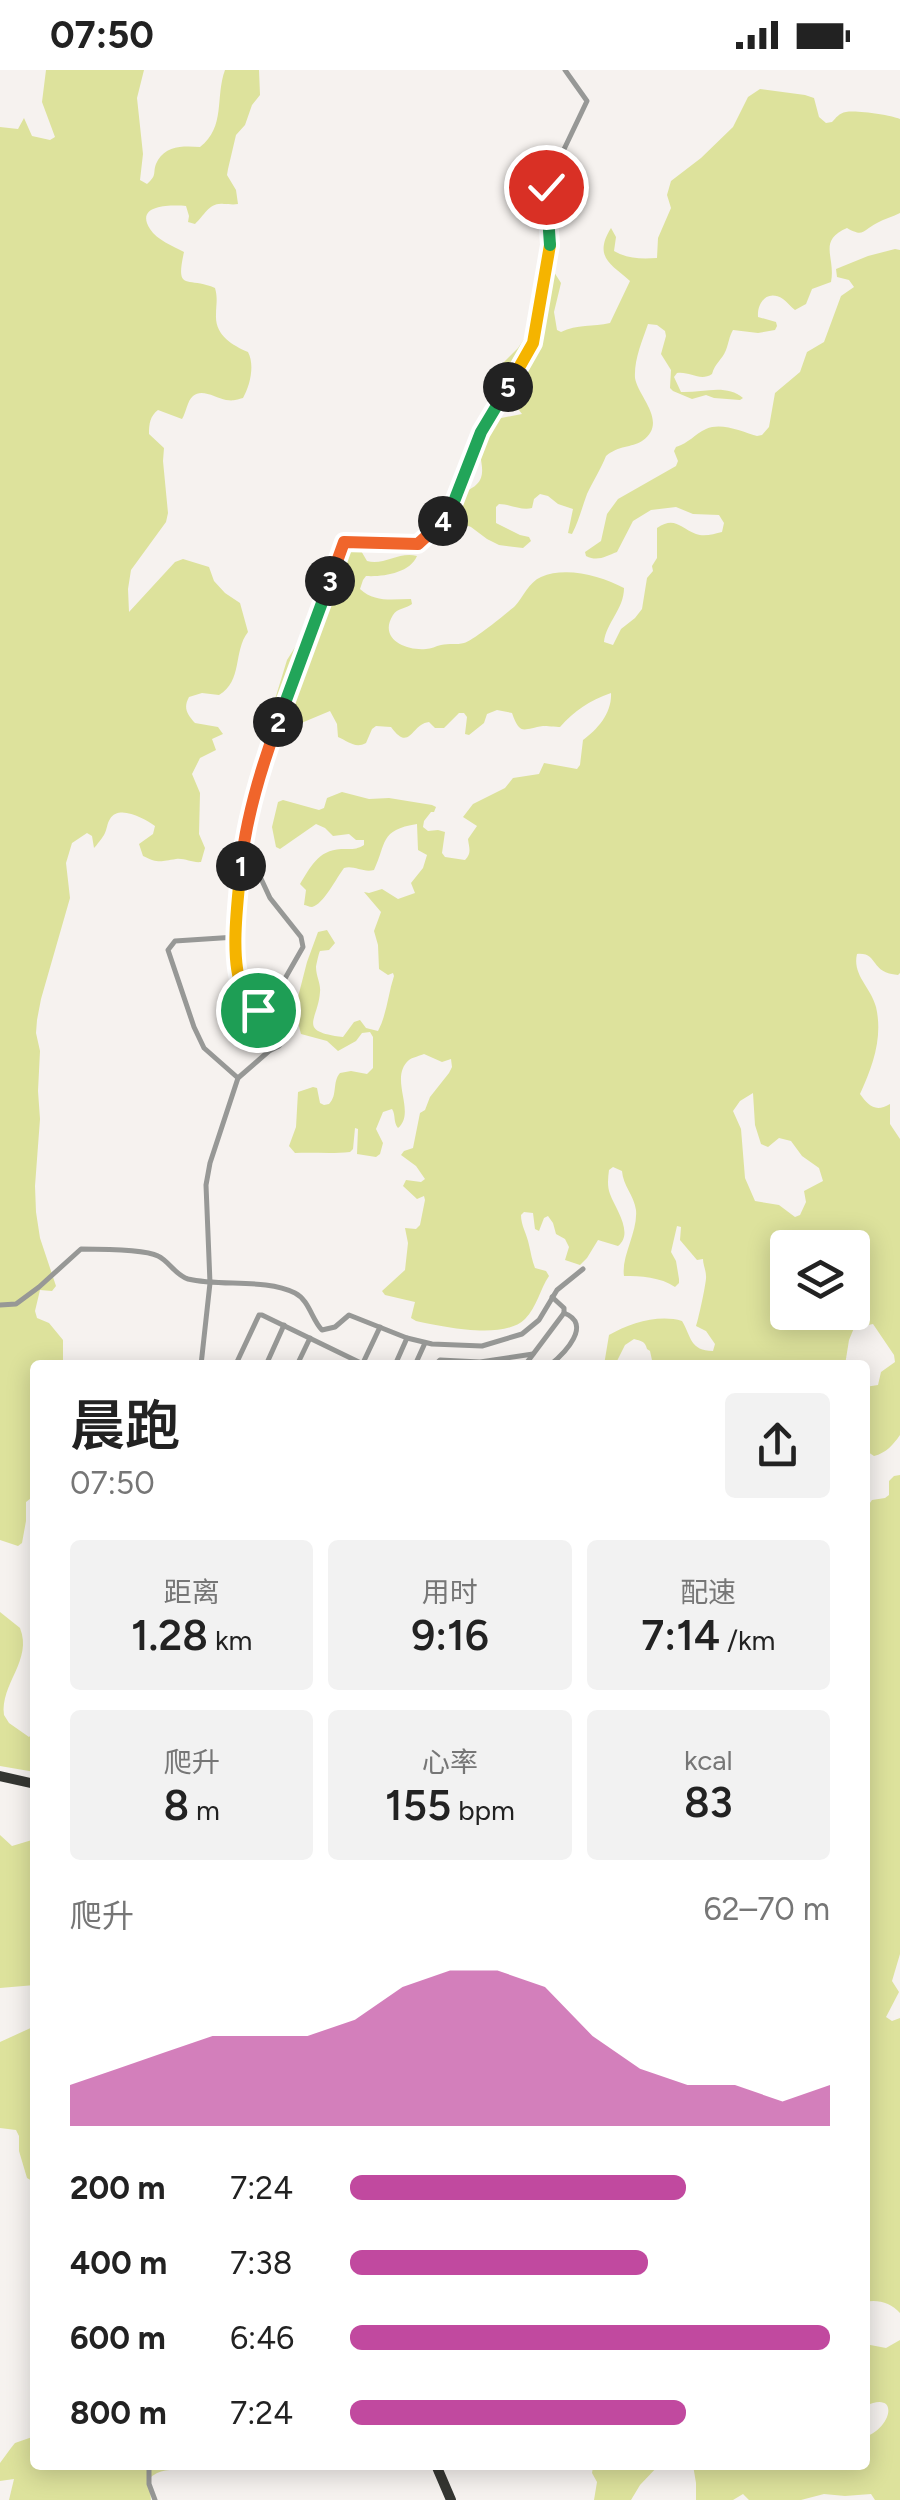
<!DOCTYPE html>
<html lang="zh">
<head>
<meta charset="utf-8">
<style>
  body { margin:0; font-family:Figtree,"Noto Sans SC",sans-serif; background:#f2f2f2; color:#222; height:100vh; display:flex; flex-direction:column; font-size:38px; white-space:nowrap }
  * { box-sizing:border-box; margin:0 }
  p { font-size:32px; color:#767676 }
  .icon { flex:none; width:55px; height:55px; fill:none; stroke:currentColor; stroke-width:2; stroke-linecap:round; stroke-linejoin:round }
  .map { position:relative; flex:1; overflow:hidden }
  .details { position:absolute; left:30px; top:1290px; width:840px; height:1110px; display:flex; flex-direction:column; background:#fff; border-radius:10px; box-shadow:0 5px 25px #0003 }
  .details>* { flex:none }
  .tools { position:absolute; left:770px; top:1160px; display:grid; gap:20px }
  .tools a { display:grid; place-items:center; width:100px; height:100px; border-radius:10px; background:#fff; box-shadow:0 5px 25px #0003; font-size:50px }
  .pin { position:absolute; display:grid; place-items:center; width:85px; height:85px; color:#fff; margin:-42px; border:5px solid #fff; border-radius:50%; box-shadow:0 2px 10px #0007 }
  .km { position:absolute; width:50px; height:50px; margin:-25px; border-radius:50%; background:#222; color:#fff; font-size:28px; line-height:50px; text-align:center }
  .round { display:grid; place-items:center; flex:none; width:105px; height:105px; border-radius:10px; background:#f2f2f2 }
  .overview { display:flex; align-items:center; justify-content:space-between; height:170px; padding:0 40px }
  h1 { font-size:55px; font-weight:600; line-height:75px }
  .stats { display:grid; grid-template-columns:repeat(3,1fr); gap:15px; height:170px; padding:10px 40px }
  .stats div { display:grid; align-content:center; border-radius:10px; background:#f2f2f2; text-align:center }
  .stats b { font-size:42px; font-weight:600 }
  .stats small { font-size:28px; font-weight:400 }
  .stats p { font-size:28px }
  .chart { height:280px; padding:20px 40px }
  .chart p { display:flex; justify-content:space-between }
  .chart svg { width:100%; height:180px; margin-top:10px; fill:#c1499f; opacity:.7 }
  ul { padding:0 40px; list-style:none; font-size:32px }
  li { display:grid; grid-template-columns:160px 120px 1fr; align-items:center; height:75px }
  li i { height:25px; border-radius:12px; background:#c1499f }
  .status { display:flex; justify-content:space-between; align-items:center; height:70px; padding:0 50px; background:#fff; direction:ltr }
  .status svg { height:28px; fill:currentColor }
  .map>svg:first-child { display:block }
  .green { fill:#dde29c; fill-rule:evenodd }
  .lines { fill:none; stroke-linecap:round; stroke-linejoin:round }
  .minor { stroke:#979896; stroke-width:5 }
  .highway { stroke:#353632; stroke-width:10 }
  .split-1-casing { stroke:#fff; stroke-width:20 }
  .split-2-casing { stroke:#fff; stroke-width:20 }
  .split-3-casing { stroke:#fff; stroke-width:20 }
  .split-4-casing { stroke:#fff; stroke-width:20 }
  .split-5-casing { stroke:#fff; stroke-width:20 }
  .split-6-casing { stroke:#fff; stroke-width:20 }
  .split-7-casing { stroke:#fff; stroke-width:20 }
  .split-1 { stroke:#f5b400; stroke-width:12 }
  .split-2 { stroke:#f0652b; stroke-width:12 }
  .split-3 { stroke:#22a559; stroke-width:12 }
  .split-4 { stroke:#f0652b; stroke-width:12 }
  .split-5 { stroke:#22a559; stroke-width:12 }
  .split-6 { stroke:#f5b400; stroke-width:12 }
  .split-7 { stroke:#22a559; stroke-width:12 }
</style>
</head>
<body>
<div class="status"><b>07:50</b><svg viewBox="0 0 49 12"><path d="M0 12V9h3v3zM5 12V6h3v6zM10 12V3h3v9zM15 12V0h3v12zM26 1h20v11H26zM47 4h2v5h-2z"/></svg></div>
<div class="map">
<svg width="900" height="2430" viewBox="0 0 900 2430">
  <rect width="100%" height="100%" fill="#f6f2ef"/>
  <!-- green -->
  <g class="green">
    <path d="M46,0H144L137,28L143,84L140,110L147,114C159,104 151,102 158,90C167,75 185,76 200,77C226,57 215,27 225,0H259L260,25L252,35L245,55L236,65L228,99L227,105L236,120L238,134C233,135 228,134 224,134C209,132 205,145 195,154L188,152L189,146L186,136C172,135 134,134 150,159C157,170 173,176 184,182C175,223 187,206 215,218C218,229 216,234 216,245C215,265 232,275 248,282C255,295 250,316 243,328C235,330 234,331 226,330C216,328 202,318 193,326C187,331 186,343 182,349L158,340C150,346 149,354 149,364L164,378L163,391L168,443L166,452L131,500L128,519L129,542L175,492L183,489L209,497L214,511L225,523L240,533L248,562C233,581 243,611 219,625L202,623L189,627C183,638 187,644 195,653L218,657L223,664L212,669L216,680L200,688L192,704L200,723L199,764L205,778L201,792C192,793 185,788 176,789C161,791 159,794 143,786L139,774L153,764L155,756C145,749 119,734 110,749C107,753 107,760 104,765C102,768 97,775 94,778L92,766L87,763L72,773L66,793L70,828L41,929L37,950L36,963L40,981L38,1021L40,1049L35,1116L36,1142L40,1168L56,1216L52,1221L40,1220L35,1241L37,1248L49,1253L63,1270V1295H35V1425L26,1432V1451L22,1473L18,1476L0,1470V57L18,59L24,48L32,66L50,70L55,67L42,32Z"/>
    <path d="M760,19L805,25L814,28L819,47L826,53L832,52C836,48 839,43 846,42C857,40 890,45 900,49V143C892,147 884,149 877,153C863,160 864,168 847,158C817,171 836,187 831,212L812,219L806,234L795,240C791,237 787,232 783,229C767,219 757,233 758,247L776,252L777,256L775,260L758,263L733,260C729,267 729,272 726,280C722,290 715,293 712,304C700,312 690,301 677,303L674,307L681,322C702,323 726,313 743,328L740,330L714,328L706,325L692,329L673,321L670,318L671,300L661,284L666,266L665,261L657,255L648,254C642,272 634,289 635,308C638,327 669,352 642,371C631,378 619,375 606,386C601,399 593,411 587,424C582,437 579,451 572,464L568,463L573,439L558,434L548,426L540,424L534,429L532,438C522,441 510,434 499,434L496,437V453L520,465L529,467L531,471L523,478L499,475L487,469L471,457L458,452L451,439L453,425C505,413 469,387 481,352L522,344L515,335L525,311L526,300L502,294L518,278L528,263L531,241L541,208L554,202L561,213L554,242L557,260L561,262C577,254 593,257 610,253L630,211C611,194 593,187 611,158L616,167L614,181C628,189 642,189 657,188L658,168L671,138L667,125L671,111L701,88L733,57L748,27Z"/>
    <path d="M895,179L900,180V903L898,905C869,903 879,882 857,884C852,905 871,917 876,937C883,967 873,996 860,1024C868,1035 875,1043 890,1034V1054L900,1069V1365C893,1375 886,1383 874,1386L865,1380V1317L878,1315L881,1302L895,1292L894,1285L873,1254L854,1258L849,1270L845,1295H653L650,1281L647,1279C645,1271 641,1271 634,1269L625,1275L615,1295H604L609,1265C630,1253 659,1244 682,1251C691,1266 690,1281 713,1281L715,1274L706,1261L696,1256C698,1251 707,1210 706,1206C706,1200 703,1195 703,1189L697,1190L680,1170L681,1157L677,1156L671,1182L676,1191L679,1209V1213L675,1217C661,1207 640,1206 624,1206C621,1186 638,1162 636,1140C634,1125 623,1116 622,1101L613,1097L609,1100C608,1108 607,1116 610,1124C616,1140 634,1163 618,1176L598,1170L587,1188L580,1195L565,1190L569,1177L565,1169L556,1164L553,1153L548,1146L544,1148L539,1161L535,1159L533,1143L524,1142L521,1145C521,1156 527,1164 529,1175C531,1183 532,1191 535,1198L546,1201L549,1206C540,1219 537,1237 525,1249C504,1270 444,1257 416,1251L411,1248L415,1232L385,1225L382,1221L405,1200L408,1173L405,1158L416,1159L420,1155L425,1130L424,1126L417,1129L403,1116L406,1110L421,1112L425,1109L416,1096L401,1085L404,1081L413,1078L420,1043L425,1040L430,1027L449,1003L452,997L451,989L442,992L424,984C422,985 411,988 409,990C388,1008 417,1042 398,1058C393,1052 396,1045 392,1039L383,1042L376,1059L383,1073L380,1084L376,1087L357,1084L358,1059L355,1058L353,1079L350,1082C331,1084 313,1082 295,1083L289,1076L296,1057L298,1022L313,1017L317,1018L320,1033L324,1035L329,1034C338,1025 332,1012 340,1003L351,1001L367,1004L373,998V967L370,962L362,963L356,971L338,981L327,971L301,964L295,941L297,931L307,892L318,862L327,860L335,873L329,880L320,881C319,882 316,896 316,897C316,906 321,914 320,922C318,951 296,961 343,967L354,952L360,950L366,958L378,961C387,944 388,924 394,906L393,903L388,905L379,899L378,875L374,861L381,842L364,822L369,823L382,819L398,829L415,823L411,813L423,798L427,785L418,780L417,754C379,760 387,773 374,800C363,803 354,795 344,798C337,807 323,835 312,837C309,837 306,835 304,835L306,820L300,814C310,798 318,780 341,779C351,779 356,780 364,775V770H356L349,764L333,766L325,758L316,754L280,779L276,777L272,757L278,732L283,730L319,740L324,738L327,728L342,722L369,729L389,728L432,735L436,737L434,742H431L424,751L423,757L428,761L438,760L445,762L442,783L445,787L465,790C472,783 469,778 468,769L477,756L463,747L473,734L505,718L513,708L539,704L544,693L577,699L580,695L583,670C598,659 612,643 611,623C589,631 575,640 560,657C557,657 545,656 543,656C523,659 520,666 512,643L497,640L487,644L484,653L469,665L465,664L467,647L464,643H459L444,658H435L429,652C411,654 410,683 391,657L376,656L372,659L366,673C355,679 348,671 338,667L337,654L330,641L263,669L259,662L265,647L276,626L287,590L306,560L313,532L322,527L331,528L336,524L346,485L349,481L360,479L367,491C384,496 399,481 417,486C410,503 383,507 366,506L363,510L360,519C375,533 393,529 411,529L412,534C406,539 397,538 393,545C378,569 406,581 426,579C431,579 436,576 441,575C449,573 457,575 464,573C473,571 507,543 515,536C523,527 529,512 541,507C566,496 601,506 624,518C624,539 606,553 604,572L613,575L621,559L635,548L642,539L647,508L653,501L652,496L657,488V458C675,446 680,458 696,464C704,467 714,464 722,462L724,453L719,445L693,444L676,437L651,440L633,451L617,482C606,486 598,492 586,486L585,482L601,471L607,444L618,429L676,396L678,391L674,381L676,377C689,373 695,364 706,359C722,352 742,362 757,366L762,365L769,357L775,323L800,302L807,282L824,272L841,226L854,217L849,210L837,207L836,199L868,186ZM753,1023L755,1055L761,1074L768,1077L779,1068L791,1071L802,1086L819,1098L823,1111L804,1121L806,1132L800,1145L795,1147L779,1135L755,1131L745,1108L741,1059L733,1041L740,1031ZM788,1178H852V1242H788Z"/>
    <path d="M900,1405V1884L892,1911L899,1922L886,1947L892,1951L900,1948V2243C891,2233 878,2229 865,2232V1440L872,1430L885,1428L889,1425V1411L894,1406Z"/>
    <path d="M0,1542L20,1558C33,1590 0,1614 4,1645L9,1653L29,1667L35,1661V1702L0,1696Z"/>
    <path d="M0,1765L12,1776L32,1770L35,1771V1915L0,1918Z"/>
    <path d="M35,1956V2112H34L27,2108L19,2081V2066L16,2060L0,2058V1972Z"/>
    <path d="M900,2270V2430H875L871,2424L845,2426L824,2424L801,2430H749L743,2424L733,2430H696V2413L693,2395H865V2367C892,2358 900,2320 865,2336V2274L886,2278Z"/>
    <path d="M35,2366V2395H183L184,2398C170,2401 160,2398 149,2409L151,2430H9L14,2409L0,2411V2393L11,2378L15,2373Z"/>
    <path d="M597,2395H659L640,2415L631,2430H594L597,2412L592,2403L593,2397Z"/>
  </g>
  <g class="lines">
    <!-- minor -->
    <g class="minor">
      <path d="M243,773L236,847L237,890L242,919L258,940L268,979"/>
      <path d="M236,867L175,871L168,880L194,957L204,978L238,1008"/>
      <path d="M0,1235L16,1234L39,1217L81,1179C98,1179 144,1179 158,1186C169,1191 175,1205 188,1209C221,1217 265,1208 295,1223C309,1230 312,1250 322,1260L335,1257L349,1245L407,1268L432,1274L482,1276L522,1264L539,1250L557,1220L583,1199"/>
      <path d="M236,1294L259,1245H262L365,1295"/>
      <path d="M201,1295L210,1213L206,1115L210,1093L238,1008L269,981L279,976L288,965L281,928L283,912L303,877L301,867L270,828L243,770L267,682L344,473L419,474L448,447L481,362L533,273L551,169L546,117L587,31L565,0"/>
      <path d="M266,1295L284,1255"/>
      <path d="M297,1295L310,1268"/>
      <path d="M362,1295L380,1257"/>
      <path d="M395,1295L407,1268"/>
      <path d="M415,1295L425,1273"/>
      <path d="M435,1295L440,1290L480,1292L533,1284"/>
      <path d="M525,1295L564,1243V1238L552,1227"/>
      <path d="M550,1295C565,1283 593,1254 564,1243"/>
      <path d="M149,2395V2414L155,2430"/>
    </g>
    <!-- highway -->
    <g class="highway">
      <path d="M0,1706L35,1714"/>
      <path d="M436,2395L451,2430"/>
    </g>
  </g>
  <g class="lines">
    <!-- split-1 casing -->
    <g class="split-1-casing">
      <path id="split-1" d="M241,796C238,829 229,891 243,920C246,927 253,934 258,940"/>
    </g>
    <!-- split-2 casing -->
    <g class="split-2-casing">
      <path id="split-2" d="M241,796C246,747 261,698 278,652"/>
    </g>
    <!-- split-3 casing -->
    <g class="split-3-casing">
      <path id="split-3" d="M278,652L330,511"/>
    </g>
    <!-- split-4 casing -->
    <g class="split-4-casing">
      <path id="split-4" d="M330,511L344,472L418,474L443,451"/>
    </g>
    <!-- split-5 casing -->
    <g class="split-5-casing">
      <path id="split-5" d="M443,451L448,447L481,362L508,317"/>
    </g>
    <!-- split-6 casing -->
    <g class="split-6-casing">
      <path id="split-6" d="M508,317L533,273L550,175"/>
    </g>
    <!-- split-7 casing -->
    <g class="split-7-casing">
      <path id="split-7" d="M546,117L550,175"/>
    </g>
    <!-- split-1 -->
    <use href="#split-1" class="split-1"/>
    <!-- split-2 -->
    <use href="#split-2" class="split-2"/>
    <!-- split-3 -->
    <use href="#split-3" class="split-3"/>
    <!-- split-4 -->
    <use href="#split-4" class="split-4"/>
    <!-- split-5 -->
    <use href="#split-5" class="split-5"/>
    <!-- split-6 -->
    <use href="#split-6" class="split-6"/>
    <!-- split-7 -->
    <use href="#split-7" class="split-7"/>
  </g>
</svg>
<div class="tools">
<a><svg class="icon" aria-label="layers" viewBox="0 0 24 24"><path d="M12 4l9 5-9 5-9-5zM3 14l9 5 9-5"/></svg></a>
</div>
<div class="pin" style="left:258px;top:940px;background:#1e9e55"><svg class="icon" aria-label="arrive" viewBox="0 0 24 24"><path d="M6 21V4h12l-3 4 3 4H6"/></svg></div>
<div class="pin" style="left:546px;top:117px;background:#d93025"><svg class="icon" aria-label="check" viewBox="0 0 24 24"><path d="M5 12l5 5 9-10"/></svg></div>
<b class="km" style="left:241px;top:796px">1</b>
<b class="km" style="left:278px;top:652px">2</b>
<b class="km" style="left:330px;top:511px">3</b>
<b class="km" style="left:443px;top:451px">4</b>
<b class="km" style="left:508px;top:317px">5</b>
<section class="details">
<div class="overview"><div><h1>晨跑</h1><p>07:50</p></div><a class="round"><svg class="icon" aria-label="share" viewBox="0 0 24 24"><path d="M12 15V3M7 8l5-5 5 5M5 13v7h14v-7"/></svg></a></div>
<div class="stats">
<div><p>距离</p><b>1.28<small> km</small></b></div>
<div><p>用时</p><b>9:16</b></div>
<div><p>配速</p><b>7:14<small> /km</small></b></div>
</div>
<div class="stats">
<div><p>爬升</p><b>8<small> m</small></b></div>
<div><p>心率</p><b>155<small> bpm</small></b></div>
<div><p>kcal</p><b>83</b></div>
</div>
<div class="chart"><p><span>爬升</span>62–70 m</p>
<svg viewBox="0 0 160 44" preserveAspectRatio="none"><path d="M0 44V34L10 30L20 26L30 22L40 22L50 22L60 18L70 10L80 6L90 6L100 10L110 22L120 30L130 34L140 34L150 38L160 34V44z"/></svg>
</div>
<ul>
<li><b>200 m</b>7:24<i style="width:70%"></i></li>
<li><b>400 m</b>7:38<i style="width:62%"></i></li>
<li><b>600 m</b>6:46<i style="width:100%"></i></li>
<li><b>800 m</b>7:24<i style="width:70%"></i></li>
</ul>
</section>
</div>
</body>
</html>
